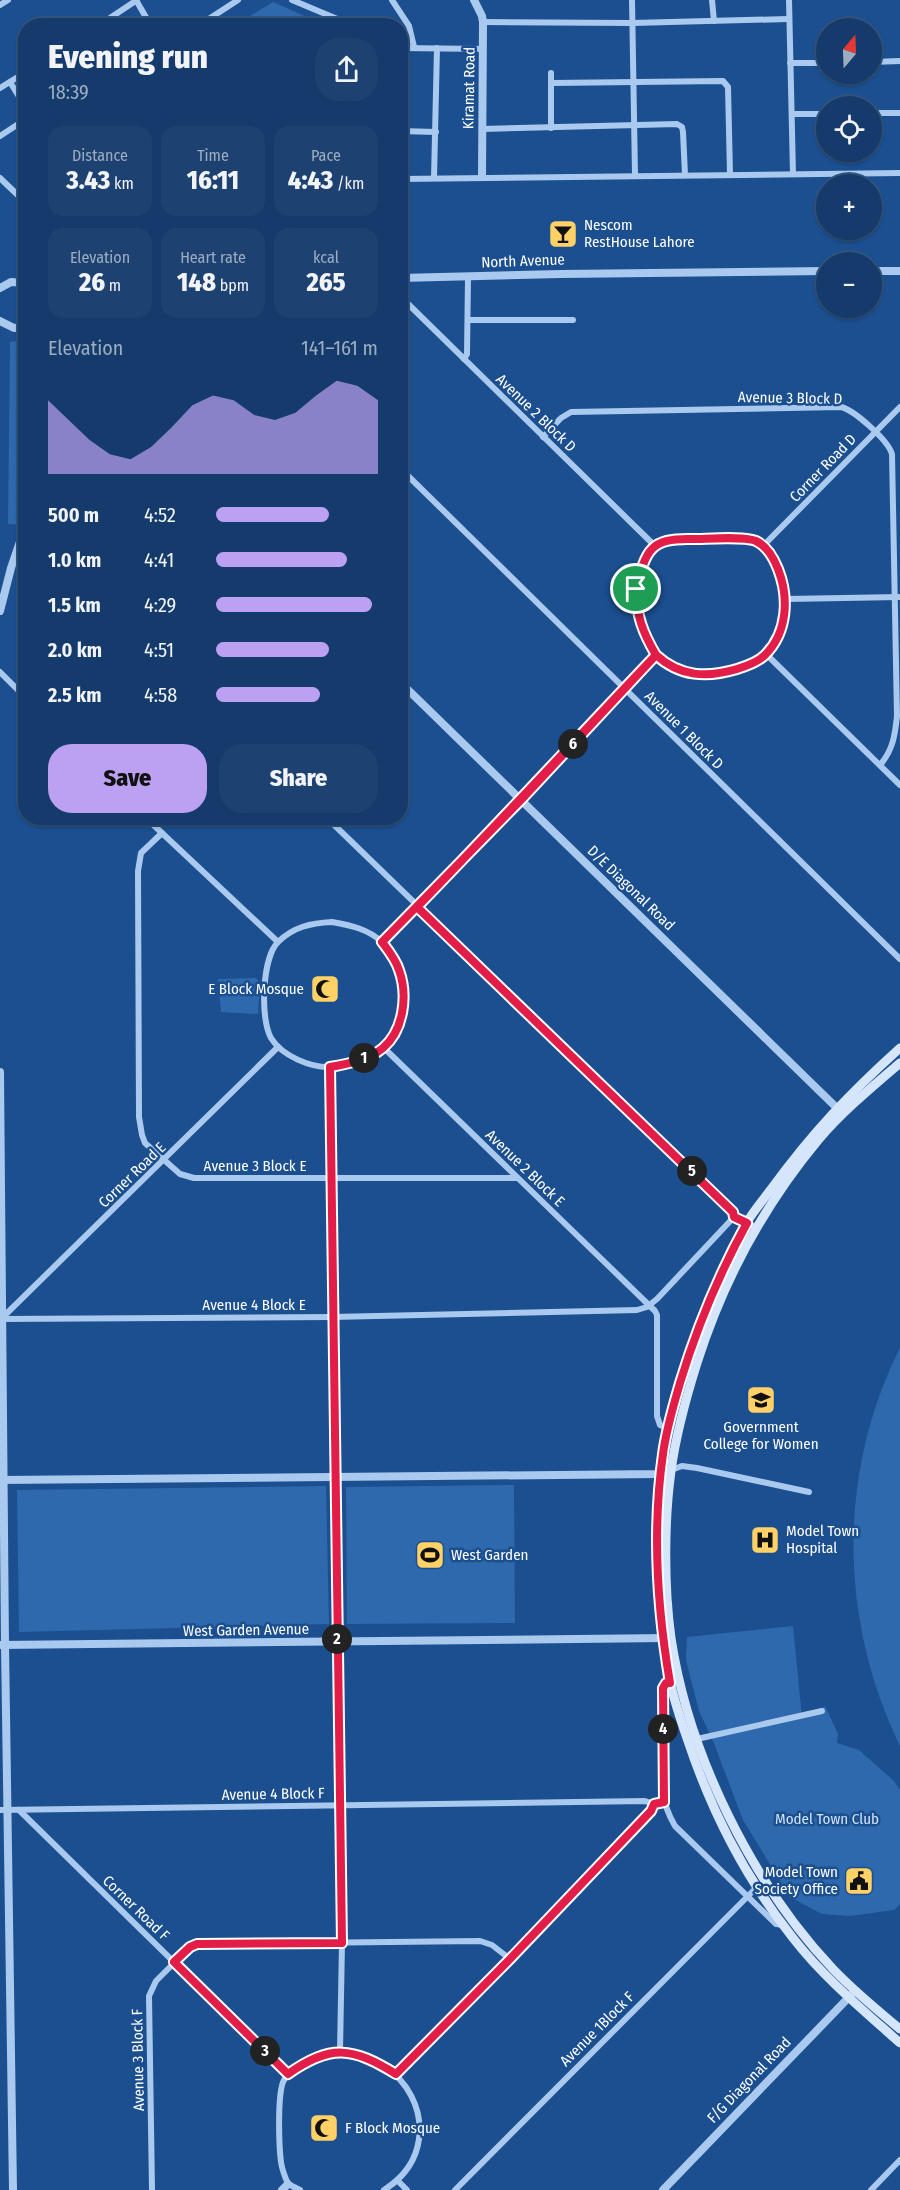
<!DOCTYPE html>
<html lang="en">
<head>
<meta charset="utf-8">
<style>
  body { margin:0; font-family:"Fira Sans Condensed",sans-serif; background:#1d4271; color:#f1f3f6; height:100vh; display:flex; flex-direction:column; font-size:22px; white-space:nowrap }
  * { box-sizing:border-box; margin:0 }
  p { font-size:20px; color:#9dadc1 }
  .icon { flex:none; width:33px; height:33px; fill:none; stroke:currentColor; stroke-width:2; stroke-linecap:round; stroke-linejoin:round }
  .map { position:relative; flex:1; overflow:hidden }
  .details { position:absolute; left:18px; top:18px; width:390px; height:807px; display:flex; flex-direction:column; background:#143b6b; border-radius:24px; box-shadow:0 2px 4px #0004,0 0 0 2px #33557e }
  .details>* { flex:none }
  .needle { width:39px; rotate:19deg }
  .buttons { position:absolute; left:816px; top:18px; display:grid; gap:12px }
  .buttons a { display:grid; place-items:center; width:66px; height:66px; border-radius:50%; background:#143b6b; box-shadow:0 2px 4px #0004,0 0 0 2px #33557e; font-size:30px }
  .pin { position:absolute; display:grid; place-items:center; width:51px; height:51px; color:#fff; margin:-26px; border:3px solid #fff; border-radius:50%; box-shadow:0 2px 6px #0007 }
  .km { position:absolute; width:30px; height:30px; margin:-15px; border-radius:50%; background:#222; color:#fff; font-size:16px; line-height:30px; text-align:center }
  .round { display:grid; place-items:center; flex:none; width:63px; height:63px; border-radius:24px; background:#1d4271 }
  .head { display:flex; align-items:center; justify-content:space-between; height:102px; padding:0 30px }
  h1 { font-size:33px; font-weight:800; line-height:45px }
  .figures { display:grid; grid-template-columns:repeat(3,1fr); gap:9px; height:102px; padding:6px 30px }
  .figures div { display:grid; align-content:center; border-radius:15px; background:#1d4271; text-align:center }
  .figures b { font-size:26px; font-weight:800 }
  .figures small { font-size:16px; font-weight:400 }
  .figures p { font-size:16px }
  .chart { height:168px; padding:12px 30px }
  .chart p { display:flex; justify-content:space-between }
  .chart svg { width:100%; height:108px; margin-top:6px; fill:#bca0f2; opacity:.7 }
  .button { display:flex; gap:12px; margin-top:auto; padding:12px 30px }
  .button a { flex:1; height:69px; border-radius:24px; background:#bca0f2; color:#111; font-size:24px; font-weight:800; line-height:69px; text-align:center }
  .button a+a { background:#1d4271; color:#f1f3f6 }
  ul { padding:0 30px; list-style:none; font-size:20px }
  li { display:grid; grid-template-columns:96px 72px 1fr; align-items:center; height:45px }
  li i { height:15px; border-radius:8px; background:#bca0f2 }
  .map>svg:first-child { display:block }
  .green { fill:#2e69ad }
  .lines { fill:none; stroke-linecap:round; stroke-linejoin:round }
  .minor { stroke:#a9c9ee; stroke-width:6 }
  .tertiary { stroke:#a9c9ee; stroke-width:8 }
  .secondary { stroke:#d6e6fa; stroke-width:9 }
  .route-casing { stroke:#fff; stroke-width:12 }
  .route { stroke:#e11d48; stroke-width:8 }
  .labels { text-anchor:middle; dominant-baseline:central; stroke-width:5; stroke-linejoin:round; paint-order:stroke }
  .street-label { font-size:15px; fill:#fff; stroke:#1b4f8f }
  .poi-label { font-size:15px; fill:#fff; stroke:#1b4f8f; text-anchor:start }
  .park-label { font-size:15px; fill:#cfe3fa; stroke:#1b4f8f }
</style>
</head>
<body>
<div class="map">
<svg width="900" height="2190" viewBox="0 0 900 2190">
  <rect width="100%" height="100%" fill="#1b4f8f"/>
  <!-- green -->
  <g class="green">
    <path d="M273,2L325,25H235Z"/>
    <path d="M25,340L26,512L21,525L8,524L10,342Z"/>
    <path d="M256,978L260,983L258,1014L221,1012L218,979Z"/>
    <path d="M900,1348V1746C839,1621 837,1473 900,1348Z"/>
    <path d="M514,1485L515,1623L347,1624L346,1487Z"/>
    <path d="M326,1486L329,1624L19,1632L17,1490Z"/>
    <path d="M793,1626L802,1717L825,1706L838,1734L837,1743L859,1750L894,1781L900,1790V1904L894,1910L850,1916L822,1914L790,1897L743,1820L713,1741L699,1711L686,1660L687,1637Z"/>
  </g>
  <g class="lines">
    <!-- minor -->
    <g class="minor">
      <path d="M136,0L151,26"/>
      <path d="M292,0L354,26"/>
      <path d="M392,0L409,26L414,47"/>
      <path d="M632,0L635,175"/>
      <path d="M712,0L714,21"/>
      <path d="M789,0L793,174"/>
      <path d="M0,5L8,0"/>
      <path d="M483,22L632,23L788,19"/>
      <path d="M98,26L137,0"/>
      <path d="M198,26L238,0"/>
      <path d="M400,48L483,49"/>
      <path d="M872,62L900,61"/>
      <path d="M790,63H826"/>
      <path d="M551,73V128"/>
      <path d="M10,82L26,108"/>
      <path d="M551,83L723,81L728,87L730,174"/>
      <path d="M0,88L26,72"/>
      <path d="M872,113H900"/>
      <path d="M792,114H826"/>
      <path d="M482,129L677,124L682,127L683,132L685,175"/>
      <path d="M400,131L436,132"/>
      <path d="M0,136L26,119"/>
      <path d="M0,178L26,203"/>
      <path d="M434,178L437,48"/>
      <path d="M400,179L900,173"/>
      <path d="M400,296L655,546"/>
      <path d="M468,320H573"/>
      <path d="M464,359L467,354L468,277"/>
      <path d="M543,437L561,418L571,412L841,407C854,410 888,440 892,454L897,716C895,735 893,750 880,765"/>
      <path d="M400,468L900,959"/>
      <path d="M677,538L750,539C778,548 790,591 784,617C776,647 763,661 733,670C621,703 611,542 677,538Z"/>
      <path d="M763,546L900,407"/>
      <path d="M786,599L900,597"/>
      <path d="M766,654L900,785"/>
      <path d="M0,672L26,698"/>
      <path d="M146,818L278,942"/>
      <path d="M327,818L733,1211L734,1217L756,1227"/>
      <path d="M162,833L141,853L138,871L139,1117L142,1135L145,1143L180,1174L194,1178H517"/>
      <path d="M332,922C350,925 368,929 382,942C410,967 412,1024 382,1048C369,1059 347,1066 331,1067C311,1068 282,1056 271,1038C260,1019 262,958 278,942C293,927 311,923 332,922Z"/>
      <path d="M382,942L521,799L656,655"/>
      <path d="M383,1047L655,1311L657,1315V1416L660,1425L667,1428"/>
      <path d="M330,1067L342,1943L340,2051"/>
      <path d="M2,1318L278,1047"/>
      <path d="M1,1319L332,1317L637,1310L647,1307L657,1299L734,1217"/>
      <path d="M671,1470L682,1466L697,1468L809,1492"/>
      <path d="M670,1683H666L663,1688V1791C664,1804 668,1814 675,1826L776,1924L783,1925"/>
      <path d="M697,1739L822,1711"/>
      <path d="M0,1810L645,1801L654,1804"/>
      <path d="M19,1810L288,2074"/>
      <path d="M396,2074L510,1959L650,1811L654,1804"/>
      <path d="M398,2181L407,2190"/>
      <path d="M152,2190L149,1996L156,1981L190,1947L197,1944L480,1941L492,1945L510,1959"/>
      <path d="M300,2190L288,2184C285,2177 282,2170 281,2162C279,2147 277,2092 284,2080C288,2074 295,2070 301,2065C353,2029 427,2076 419,2139C416,2161 403,2178 384,2190"/>
      <path d="M455,2190L757,1887"/>
      <path d="M871,2190L900,2160"/>
    </g>
    <!-- tertiary -->
    <g class="tertiary">
      <path d="M474,0L482,16L483,22L482,177"/>
      <path d="M872,271H900"/>
      <path d="M400,278L561,274L826,271"/>
      <path d="M0,288L11,282L26,283"/>
      <path d="M0,321L14,328L26,327"/>
      <path d="M0,611L11,568L26,524"/>
      <path d="M400,682L842,1113"/>
      <path d="M0,1072L5,1645L13,2190"/>
      <path d="M0,1480L660,1474L671,1470"/>
      <path d="M0,1645L668,1638"/>
      <path d="M282,2190L288,2184"/>
      <path d="M663,2190L853,1993"/>
    </g>
    <!-- secondary -->
    <g class="secondary">
      <path d="M900,1048C850,1093 812,1133 772,1188C763,1200 753,1212 745,1225C718,1272 699,1323 683,1374C675,1399 667,1425 663,1452C658,1485 657,1521 658,1555C658,1597 661,1639 670,1681C674,1701 681,1721 688,1741C712,1813 746,1879 793,1938C823,1977 863,2010 900,2043"/>
      <path d="M900,1063C872,1087 843,1111 819,1139C764,1205 723,1281 697,1363C686,1398 676,1434 671,1471C664,1522 664,1588 671,1638C689,1756 752,1883 833,1969C854,1991 877,2010 900,2029"/>
    </g>
  </g>
  <g class="lines">
    <!-- route casing -->
    <g class="route-casing">
      <path id="route" d="M636,589C636,615 643,633 656,655L521,800L382,942C388,950 396,960 399,970C408,995 404,1030 383,1048C369,1060 347,1064 330,1067L342,1943L197,1944L190,1947L174,1962L288,2074C331,2044 352,2047 396,2074L510,1959L651,1811L654,1804L664,1802L663,1688L666,1683H670C657,1607 652,1530 663,1454C666,1430 673,1407 680,1383C697,1327 719,1274 747,1223L734,1217L733,1212L417,907C498,824 576,739 656,655C680,677 707,678 737,669C747,666 758,662 765,655C788,632 789,597 778,569C774,559 767,546 756,541C745,536 707,539 692,539C650,538 646,550 636,589"/>
    </g>
    <!-- route -->
    <use href="#route" class="route"/>
  </g>
  <!-- icons -->
  <defs>
    <g id="bar-square" transform="scale(1.5)"><rect x="-9" y="-9" width="18" height="18" rx="4" fill="#ffd166" stroke="#1b4f8f"/><path d="M-6-5H6L.8 .8V4.5H3.5V6h-7V4.5H-.8V.8Z" fill="#111"/></g>
    <g id="mosque-square" transform="scale(1.5)"><rect x="-9" y="-9" width="18" height="18" rx="4" fill="#ffd166" stroke="#1b4f8f"/><path d="M3.5-4.9A6 6 0 1 0 3.5 4.9A5 5 0 1 1 3.5-4.9Z" fill="#111"/></g>
    <g id="university-square" transform="scale(1.5)"><rect x="-9" y="-9" width="18" height="18" rx="4" fill="#ffd166" stroke="#1b4f8f"/><path d="M0-5L7-2L0 1L-7-2ZM-4 1L0 2.5L4 1V4Q0 6-4 4Z" fill="#111"/></g>
    <g id="hospital-square" transform="scale(1.5)"><rect x="-9" y="-9" width="18" height="18" rx="4" fill="#ffd166" stroke="#1b4f8f"/><path d="M-5-5h3v3.5h4V-5h3V5h-3V1.5h-4V5h-3Z" fill="#111"/></g>
    <g id="stadium-square" transform="scale(1.5)"><rect x="-9" y="-9" width="18" height="18" rx="4" fill="#ffd166" stroke="#1b4f8f"/><path d="M0-5a6.5 5 0 1 0 0 10a6.5 5 0 1 0 0-10ZM-3.5-1.8h7v3.6h-7Z" fill="#111"/></g>
    <g id="civic-square" transform="scale(1.5)"><rect x="-9" y="-9" width="18" height="18" rx="4" fill="#ffd166" stroke="#1b4f8f"/><path d="M-.6-6.5H3V-4.5H.6V-3L4-1V1h2V6H-6V1h2V-1L-.6-3ZM-1.2 2.5V6h2.4V2.5Z" fill="#111"/></g>
  </defs>
  <g fill-rule="evenodd">
    <use href="#bar-square" x="563" y="234"/>
    <use href="#mosque-square" x="325" y="989"/>
    <use href="#university-square" x="761" y="1400"/>
    <use href="#hospital-square" x="765" y="1540"/>
    <use href="#stadium-square" x="430" y="1555"/>
    <use href="#civic-square" x="859" y="1881"/>
    <use href="#mosque-square" x="324" y="2128"/>
  </g>
  <g class="labels">
    <!-- street labels -->
    <g class="street-label">
      <text transform="translate(469 88) rotate(-89)">Kiramat Road</text>
      <text transform="translate(523 261) rotate(-2)">North Avenue</text>
      <text transform="translate(790 398) rotate(1)">Avenue 3 Block D</text>
      <text transform="translate(536 413) rotate(44)">Avenue 2 Block D</text>
      <text transform="translate(823 468) rotate(-46)">Corner Road D</text>
      <text transform="translate(684 730) rotate(45)">Avenue 1 Block D</text>
      <text transform="translate(631 888) rotate(44)">D/E Diagonal Road</text>
      <text x="255" y="1166">Avenue 3 Block E</text>
      <text transform="translate(525 1168) rotate(44)">Avenue 2 Block E</text>
      <text transform="translate(132 1175) rotate(-44)">Corner Road E</text>
      <text x="254" y="1305">Avenue 4 Block E</text>
      <text transform="translate(246 1630) rotate(-1)">West Garden Avenue</text>
      <text transform="translate(273 1794) rotate(-1)">Avenue 4 Block F</text>
      <text transform="translate(136 1908) rotate(44)">Corner Road F</text>
      <text transform="translate(597 2029) rotate(-45)">Avenue 1Block F</text>
      <text transform="translate(138 2060) rotate(-91)">Avenue 3 Block F</text>
      <text transform="translate(749 2080) rotate(-46)">F/G Diagonal Road</text>
    </g>
    <!-- poi labels -->
    <g class="poi-label">
      <text x="584" y="225">Nescom<tspan x="584" dy="17">RestHouse Lahore</tspan></text>
      <text x="304" y="989" text-anchor="end">E Block Mosque</text>
      <text x="761" y="1427" text-anchor="middle">Government<tspan x="761" dy="17">College for Women</tspan></text>
      <text x="786" y="1531">Model Town<tspan x="786" dy="17">Hospital</tspan></text>
      <text x="451" y="1555">West Garden</text>
      <text x="838" y="1872" text-anchor="end">Model Town<tspan x="838" dy="17">Society Office</tspan></text>
      <text x="345" y="2128">F Block Mosque</text>
    </g>
    <!-- park labels -->
    <g class="park-label">
      <text x="827" y="1819">Model Town Club</text>
    </g>
  </g>
</svg>
<div class="buttons">
<a><svg class="needle" viewBox="-14 -14 28 28"><path d="M0-13l5 13h-10z" fill="#e53935"/><path d="M0 13l5-13h-10z" fill="#9dadc1"/></svg></a>
<a><svg class="icon" aria-label="locate" viewBox="0 0 24 24"><circle cx="12" cy="12" r="6"/><path d="M12 2v4M12 18v4M2 12h4M18 12h4"/></svg></a>
<a>+</a>
<a>−</a>
</div>
<div class="pin" style="left:636px;top:589px;background:#1e9e55"><svg class="icon" aria-label="arrive" viewBox="0 0 24 24"><path d="M6 21V4h12l-3 4 3 4H6"/></svg></div>
<b class="km" style="left:364px;top:1058px">1</b>
<b class="km" style="left:337px;top:1639px">2</b>
<b class="km" style="left:265px;top:2051px">3</b>
<b class="km" style="left:663px;top:1729px">4</b>
<b class="km" style="left:692px;top:1171px">5</b>
<b class="km" style="left:573px;top:744px">6</b>
<section class="details">
<div class="head"><div><h1>Evening run</h1><p>18:39</p></div><a class="round"><svg class="icon" aria-label="share" viewBox="0 0 24 24"><path d="M12 15V3M7 8l5-5 5 5M5 13v7h14v-7"/></svg></a></div>
<div class="figures">
<div><p>Distance</p><b>3.43<small> km</small></b></div>
<div><p>Time</p><b>16:11</b></div>
<div><p>Pace</p><b>4:43<small> /km</small></b></div>
</div>
<div class="figures">
<div><p>Elevation</p><b>26<small> m</small></b></div>
<div><p>Heart rate</p><b>148<small> bpm</small></b></div>
<div><p>kcal</p><b>265</b></div>
</div>
<div class="chart"><p><span>Elevation</span>141–161 m</p>
<svg viewBox="0 0 160 44" preserveAspectRatio="none"><path d="M0 44V14L10 22L20 30L30 36L40 38L50 33L60 25L70 16L80 12L90 14L100 20L110 22L120 19L130 12L140 6L150 8L160 14V44z"/></svg>
</div>
<ul>
<li><b>500 m</b>4:52<i style="width:70%"></i></li>
<li><b>1.0 km</b>4:41<i style="width:81%"></i></li>
<li><b>1.5 km</b>4:29<i style="width:96%"></i></li>
<li><b>2.0 km</b>4:51<i style="width:70%"></i></li>
<li><b>2.5 km</b>4:58<i style="width:64%"></i></li>
</ul>
<div class="button"><a>Save</a><a>Share</a></div>
</section>
</div>
</body>
</html>
